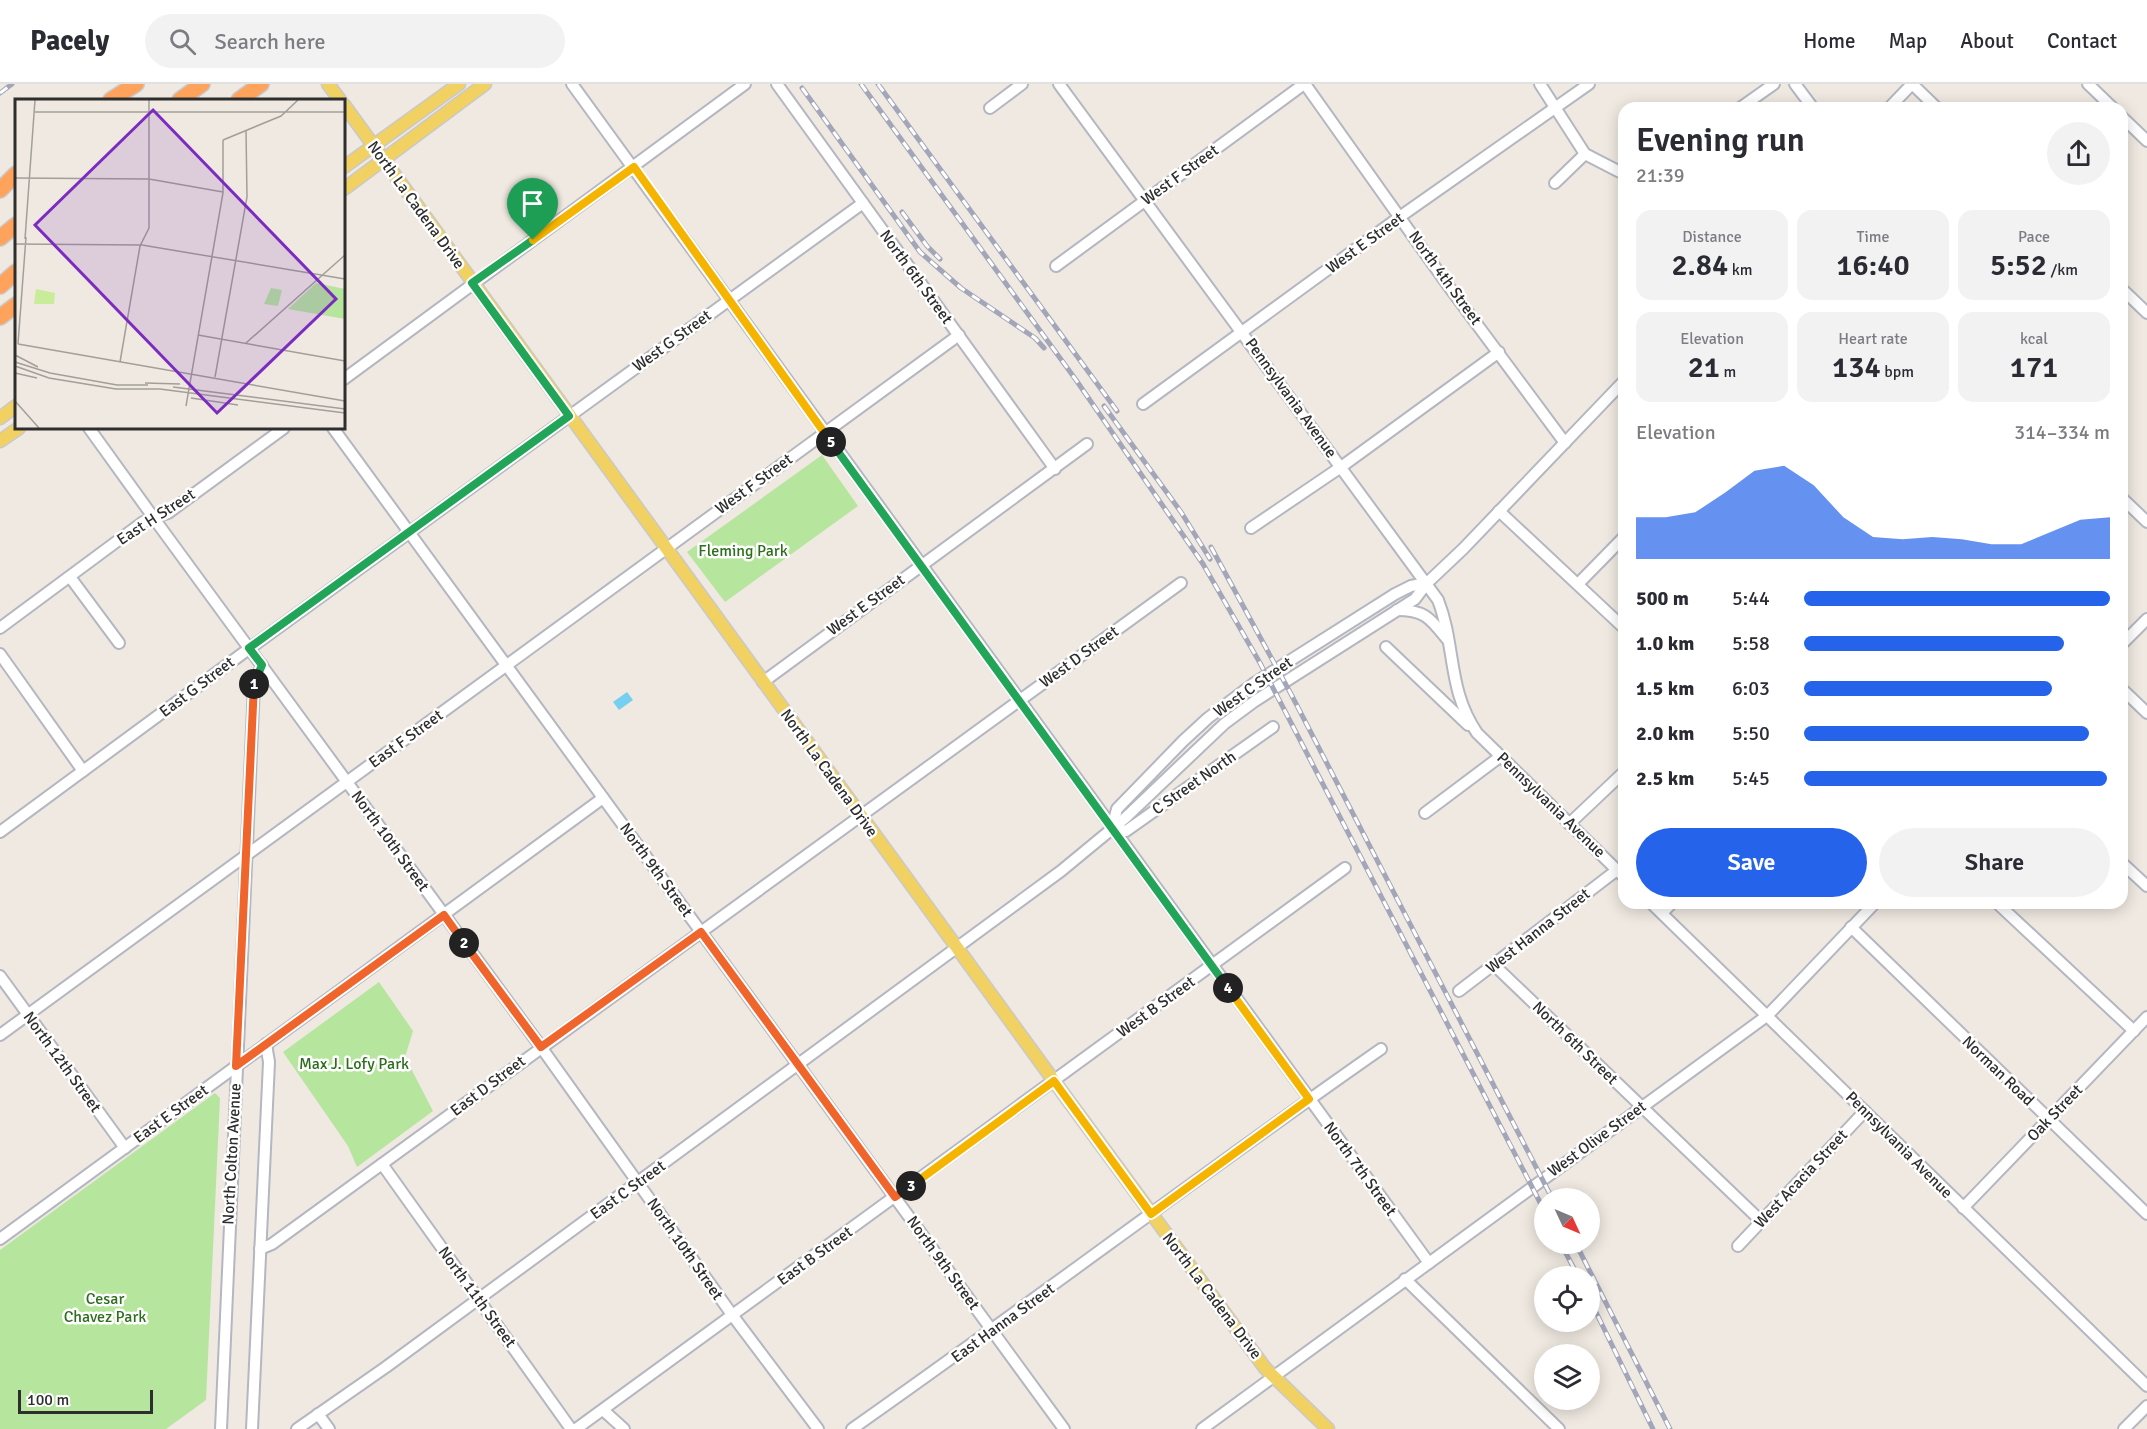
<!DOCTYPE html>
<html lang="en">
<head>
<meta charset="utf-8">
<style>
  body { margin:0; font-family:Signika,sans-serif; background:#f2f2f3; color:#2b2b33; height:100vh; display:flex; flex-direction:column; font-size:22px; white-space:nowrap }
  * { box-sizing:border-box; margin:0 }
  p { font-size:20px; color:#7c7c81 }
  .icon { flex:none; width:33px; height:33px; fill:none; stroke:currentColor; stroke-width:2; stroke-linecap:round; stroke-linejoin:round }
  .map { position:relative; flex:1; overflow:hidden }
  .details { position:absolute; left:1618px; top:18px; width:510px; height:807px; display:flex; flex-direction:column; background:#fff; border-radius:18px; box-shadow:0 3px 15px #0003 }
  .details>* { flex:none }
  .needle { width:39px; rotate:134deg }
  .tools { position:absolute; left:1534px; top:1104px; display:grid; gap:12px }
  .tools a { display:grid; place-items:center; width:66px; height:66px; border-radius:50%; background:#fff; box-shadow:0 3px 15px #0003; font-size:30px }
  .scale { position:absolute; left:18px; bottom:15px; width:135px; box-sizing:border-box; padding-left:6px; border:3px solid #2e2e2e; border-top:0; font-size:16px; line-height:21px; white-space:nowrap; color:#2e2e2e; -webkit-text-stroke:4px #fff; paint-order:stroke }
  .pin { position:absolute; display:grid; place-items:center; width:51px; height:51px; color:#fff; margin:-62px -26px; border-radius:50% 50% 50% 0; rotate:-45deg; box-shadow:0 0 6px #0007 }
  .pin .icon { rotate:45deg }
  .km { position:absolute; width:30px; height:30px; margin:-15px; border-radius:50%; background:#222; color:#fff; font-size:16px; line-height:30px; text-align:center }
  .round { display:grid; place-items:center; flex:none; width:63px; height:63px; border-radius:32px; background:#f2f2f3 }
  .overview { display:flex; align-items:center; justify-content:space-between; height:102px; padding:0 18px }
  h1 { font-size:33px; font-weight:600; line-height:45px }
  .stats { display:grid; grid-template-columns:repeat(3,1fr); gap:9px; height:102px; padding:6px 18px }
  .stats div { display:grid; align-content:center; border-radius:15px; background:#f2f2f3; text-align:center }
  .stats b { font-size:30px; font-weight:600 }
  .stats small { font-size:16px; font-weight:400 }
  .stats p { font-size:16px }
  .chart { height:168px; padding:12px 18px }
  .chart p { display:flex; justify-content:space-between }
  .chart svg { width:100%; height:108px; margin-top:6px; fill:#2563eb; opacity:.7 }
  .action { display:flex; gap:12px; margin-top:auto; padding:12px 18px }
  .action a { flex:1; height:69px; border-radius:36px; background:#2563eb; color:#fff; font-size:24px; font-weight:600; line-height:69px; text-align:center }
  .action a+a { background:#f2f2f3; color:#2b2b33 }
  ul { padding:0 18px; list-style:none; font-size:20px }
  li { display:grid; grid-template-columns:96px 72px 1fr; align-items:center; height:45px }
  li i { height:15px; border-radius:8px; background:#2563eb }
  header { display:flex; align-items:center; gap:36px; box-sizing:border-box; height:84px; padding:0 30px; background:#fff; border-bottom:2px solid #e1e1e2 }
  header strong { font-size:28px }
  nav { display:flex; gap:33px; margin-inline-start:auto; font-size:21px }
  .search { width:420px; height:54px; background:#f2f2f3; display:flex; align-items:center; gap:15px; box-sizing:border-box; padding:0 21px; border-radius:33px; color:#7c7c81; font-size:22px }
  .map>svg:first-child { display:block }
  .green { fill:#b6e59e }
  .water { fill:#75cff0 }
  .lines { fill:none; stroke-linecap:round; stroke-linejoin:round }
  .minor-casing { stroke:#b4b7c1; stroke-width:14 }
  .major-casing { stroke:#c9c9c9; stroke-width:15 }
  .highway-casing { stroke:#c9c9c9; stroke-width:18 }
  .minor { stroke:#fff; stroke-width:10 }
  .major { stroke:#f2d163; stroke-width:12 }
  .highway { stroke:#ffa35c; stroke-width:15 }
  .rail-casing { stroke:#a3a6b8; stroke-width:5 }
  .rail { stroke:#fff; stroke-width:3; stroke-dasharray:9; stroke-linecap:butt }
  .split-1-casing { stroke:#fff; stroke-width:12 }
  .split-2-casing { stroke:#fff; stroke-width:12 }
  .split-3-casing { stroke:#fff; stroke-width:12 }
  .split-4-casing { stroke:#fff; stroke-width:12 }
  .split-5-casing { stroke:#fff; stroke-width:12 }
  .split-6-casing { stroke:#fff; stroke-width:12 }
  .split-1 { stroke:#22a559; stroke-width:8 }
  .split-2 { stroke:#f0652b; stroke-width:8 }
  .split-3 { stroke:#f0652b; stroke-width:8 }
  .split-4 { stroke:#f5b400; stroke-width:8 }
  .split-5 { stroke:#22a559; stroke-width:8 }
  .split-6 { stroke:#f5b400; stroke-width:8 }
  .labels { text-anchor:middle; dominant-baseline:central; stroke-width:5; stroke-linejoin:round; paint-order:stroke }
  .street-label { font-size:16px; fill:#2e2e2e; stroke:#fff }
  .park-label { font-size:16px; fill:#2c6e1b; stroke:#fff }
  .inset-road { fill:none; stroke:#a29e99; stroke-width:1.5 }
  .view { fill:#7b2cbf; fill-opacity:0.15; stroke:#7b2cbf; stroke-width:3 }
  .inset-edge { fill:none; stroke:#2e2e2e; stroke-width:3 }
</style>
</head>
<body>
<header>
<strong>Pacely</strong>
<div class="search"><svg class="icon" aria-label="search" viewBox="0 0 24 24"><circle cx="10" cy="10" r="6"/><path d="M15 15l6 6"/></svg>Search here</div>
<nav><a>Home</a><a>Map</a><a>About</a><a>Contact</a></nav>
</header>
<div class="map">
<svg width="2147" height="1345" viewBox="0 0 2147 1345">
  <rect width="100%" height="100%" fill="#efe9e1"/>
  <!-- green -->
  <g class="green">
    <path d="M822,371L858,422L725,518L687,468Z"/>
    <path d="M379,898L413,947L405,973L433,1027L357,1083L348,1062L283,968Z"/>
    <path d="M215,1009L220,1014L206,1316L166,1345H0V1166Z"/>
  </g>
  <!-- water -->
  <path class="water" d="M627,608L633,616L619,626L613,618Z"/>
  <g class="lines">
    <!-- minor casing -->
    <g class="minor-casing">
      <g id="minor">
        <path d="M572,0L1429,1179"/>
        <path d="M777,0L1055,385"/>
        <path d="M1059,0L1438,516C1456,562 1447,605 1477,649L1624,793"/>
        <path d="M1305,0L1447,200L1565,359"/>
        <path d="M1540,0L1585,70L1620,88"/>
        <path d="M1795,0L1813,24"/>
        <path d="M1912,0L1937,24"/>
        <path d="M2088,0L2113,24"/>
        <path d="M990,24L1022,0"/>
        <path d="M1740,24L1774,0"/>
        <path d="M1889,24L1912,0"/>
        <path d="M2122,33L2147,57"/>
        <path d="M1555,99L1585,70"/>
        <path d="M1056,182L1304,0"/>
        <path d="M2122,205L2147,229"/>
        <path d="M344,295L745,0"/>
        <path d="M1143,320L1401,132L1589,0"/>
        <path d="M89,344L161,444L541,963L733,1232L818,1345"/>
        <path d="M333,344L1064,1345"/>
        <path d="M2122,414L2147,438"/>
        <path d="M1499,427L1624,544"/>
        <path d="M1251,444L1341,383L1499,268"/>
        <path d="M70,493L119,559"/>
        <path d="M1578,500L1624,453"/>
        <path d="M1397,526C1425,526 1430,534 1447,555"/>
        <path d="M0,544L143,438L168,429L284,344"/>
        <path d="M2122,560L2147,535"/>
        <path d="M1386,563L1468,641"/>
        <path d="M0,570L83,687"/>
        <path d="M763,598L1087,360"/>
        <path d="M2122,605L2147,629"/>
        <path d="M1425,729L1501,672"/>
        <path d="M1569,740L1624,688"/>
        <path d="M1112,744L1117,725L1183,657L1208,634L1253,600L1395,510L1411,502L1427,499"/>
        <path d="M1112,744L1126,747L1273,643"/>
        <path d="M0,748L250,564L863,119"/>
        <path d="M2122,779L2147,802"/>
        <path d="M1651,819L2147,1302"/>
        <path d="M1997,819L2134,947"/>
        <path d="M1662,829L1672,819"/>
        <path d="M1851,843L2147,1130"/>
        <path d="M1494,881L1761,1137"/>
        <path d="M0,892L125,1064"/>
        <path d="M1459,907L1617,786"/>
        <path d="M0,951L959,251"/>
        <path d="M382,1080L571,1345"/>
        <path d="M1963,1124L2147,933"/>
        <path d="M0,1155L603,714"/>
        <path d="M1738,1162L1865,1027"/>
        <path d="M260,1165L272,1160L1181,499"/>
        <path d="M1405,1195L1559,1345"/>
        <path d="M603,1326L624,1345"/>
        <path d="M318,1330L329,1345"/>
        <path d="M221,1345L254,601L262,581"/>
        <path d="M252,1345L269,978L266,960"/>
        <path d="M297,1345L386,1283L1061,787L1124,735L1224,640L1255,617L1415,515L1427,499L1463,465L1624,297"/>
        <path d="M576,1345L1345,784"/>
        <path d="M852,1345C1030,1220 1203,1089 1381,965"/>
        <path d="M1202,1345L1768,931L1875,819"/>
        <path d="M2124,1345L2147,1322"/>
      </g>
    </g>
    <!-- major casing -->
    <g class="major-casing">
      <g id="major">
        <path d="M328,0L340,16"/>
        <path d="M344,21L1054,997L1265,1284L1328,1345"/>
        <path d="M344,83L459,0"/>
        <path d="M344,105L485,0"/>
        <path d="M0,334L16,322"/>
        <path d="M0,357L19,344"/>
      </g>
    </g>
    <!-- highway casing -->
    <g class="highway-casing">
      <g id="highway">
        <path d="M111,16L136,0"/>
        <path d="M180,16L202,0"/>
        <path d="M239,16L261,0"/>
        <path d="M0,106L16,90"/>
        <path d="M0,154L16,141"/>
        <path d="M0,202L16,188"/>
        <path d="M0,233L16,221"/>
      </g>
    </g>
    <!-- minor -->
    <use href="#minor" class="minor"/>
    <!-- major -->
    <use href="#major" class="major"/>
    <!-- highway -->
    <use href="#highway" class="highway"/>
    <!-- rail casing -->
    <g class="rail-casing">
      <g id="rail">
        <path d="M861,0L1076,296L1203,480L1260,579L1545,1128"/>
        <path d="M878,0L1117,327"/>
        <path d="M802,4L920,168L961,204L1035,254L1044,264"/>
        <path d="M0,9L12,0"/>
        <path d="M902,128L927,162L940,175"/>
        <path d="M1104,322L1181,428L1210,475"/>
        <path d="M1211,463L1291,610L1552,1114"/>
        <path d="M1561,1160L1578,1192"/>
        <path d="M1576,1160L1670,1345"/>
        <path d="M1590,1216L1653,1345"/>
      </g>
    </g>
    <!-- rail -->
    <use href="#rail" class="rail"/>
  </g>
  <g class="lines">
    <!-- split-1 casing -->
    <g class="split-1-casing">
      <path id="split-1" d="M254,600L262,581L249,564L569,332L472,199L533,156"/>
    </g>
    <!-- split-2 casing -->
    <g class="split-2-casing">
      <path id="split-2" d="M254,600L236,982L444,831L464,859"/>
    </g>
    <!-- split-3 casing -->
    <g class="split-3-casing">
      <path id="split-3" d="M464,859L541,963L701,848L895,1113L911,1102"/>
    </g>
    <!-- split-4 casing -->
    <g class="split-4-casing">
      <path id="split-4" d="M911,1102L1054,997L1151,1130L1309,1015L1228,904"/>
    </g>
    <!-- split-5 casing -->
    <g class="split-5-casing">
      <path id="split-5" d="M831,358L1228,904"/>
    </g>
    <!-- split-6 casing -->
    <g class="split-6-casing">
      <path id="split-6" d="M533,156L634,83L831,358"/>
    </g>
    <!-- split-1 -->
    <use href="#split-1" class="split-1"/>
    <!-- split-2 -->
    <use href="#split-2" class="split-2"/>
    <!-- split-3 -->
    <use href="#split-3" class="split-3"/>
    <!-- split-4 -->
    <use href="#split-4" class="split-4"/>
    <!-- split-5 -->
    <use href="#split-5" class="split-5"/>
    <!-- split-6 -->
    <use href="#split-6" class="split-6"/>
  </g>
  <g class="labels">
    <!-- street labels -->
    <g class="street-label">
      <text transform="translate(1180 91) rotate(-36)">West F Street</text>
      <text transform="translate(416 121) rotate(54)">North La Cadena Drive</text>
      <text transform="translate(1365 159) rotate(-36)">West E Street</text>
      <text transform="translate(916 193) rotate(54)">North 6th Street</text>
      <text transform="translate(1445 194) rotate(54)">North 4th Street</text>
      <text transform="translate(672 257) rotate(-36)">West G Street</text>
      <text transform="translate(1291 314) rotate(54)">Pennsylvania Avenue</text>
      <text transform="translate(754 400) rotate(-36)">West F Street</text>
      <text transform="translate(156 433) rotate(-33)">East H Street</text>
      <text transform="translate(866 521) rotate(-36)">West E Street</text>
      <text transform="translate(1079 573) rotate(-36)">West D Street</text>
      <text transform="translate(197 603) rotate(-37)">East G Street</text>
      <text transform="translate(1253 603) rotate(-35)">West C Street</text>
      <text transform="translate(406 655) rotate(-36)">East F Street</text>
      <text transform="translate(829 689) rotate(54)">North La Cadena Drive</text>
      <text transform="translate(1194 699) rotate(-35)">C Street North</text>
      <text transform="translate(1551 721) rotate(44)">Pennsylvania Avenue</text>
      <text transform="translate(390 757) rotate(54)">North 10th Street</text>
      <text transform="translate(656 786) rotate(54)">North 9th Street</text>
      <text transform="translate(1538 847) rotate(-38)">West Hanna Street</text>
      <text transform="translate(1156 923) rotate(-36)">West B Street</text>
      <text transform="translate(1575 959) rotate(44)">North 6th Street</text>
      <text transform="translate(62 978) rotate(54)">North 12th Street</text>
      <text transform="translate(1998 987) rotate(44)">Norman Road</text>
      <text transform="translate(488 1002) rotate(-37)">East D Street</text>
      <text transform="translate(2055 1029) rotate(-46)">Oak Street</text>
      <text transform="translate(171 1030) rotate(-36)">East E Street</text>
      <text transform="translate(1597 1055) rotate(-36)">West Olive Street</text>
      <text transform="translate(1899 1061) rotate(45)">Pennsylvania Avenue</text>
      <text transform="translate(232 1070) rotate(-87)">North Colton Avenue</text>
      <text transform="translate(1360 1085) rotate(54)">North 7th Street</text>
      <text transform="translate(1801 1095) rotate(-47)">West Acacia Street</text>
      <text transform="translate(628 1106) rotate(-36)">East C Street</text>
      <text transform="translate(685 1165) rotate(55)">North 10th Street</text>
      <text transform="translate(815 1172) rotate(-36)">East B Street</text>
      <text transform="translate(943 1179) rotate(54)">North 9th Street</text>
      <text transform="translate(1212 1212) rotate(53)">North La Cadena Drive</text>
      <text transform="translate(477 1213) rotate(54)">North 11th Street</text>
      <text transform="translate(1003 1239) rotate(-36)">East Hanna Street</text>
    </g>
    <!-- park labels -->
    <g class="park-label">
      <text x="743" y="467">Fleming Park</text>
      <text x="354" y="980">Max J. Lofy Park</text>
      <text x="105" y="1215">Cesar<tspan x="105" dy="18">Chavez Park</tspan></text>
    </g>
  </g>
  <!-- overview -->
  <g transform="translate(15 15)">
    <rect width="330" height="330" fill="#efe9e1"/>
    <path d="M301,184L330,190V220L273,210ZM256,189L267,191L263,207L249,205Z" fill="#b6e59e"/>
    <path d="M21,190L40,194L39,205H19Z" fill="#c9ec9a"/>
    <path class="inset-road" d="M20,13H330M208,41L266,17L283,1M0,79L134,80L208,93M10,140L20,1M0,145L127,146L330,180M183,236L330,262M231,244L330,156M3,245L330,302M3,245L11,138M0,256L23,268M0,263L35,274L102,286H133M105,263L125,147L134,129V1M0,267L34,279L101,290H145L330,314M0,274L22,279M200,278L232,98L231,31M130,284L165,285M158,288L330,310M176,299L223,306M0,302L24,329M171,307L208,94V41"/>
    <path class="view" d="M138,11L321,200L202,314L20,126Z"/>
    <rect width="330" height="330" class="inset-edge"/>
  </g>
</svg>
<div class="tools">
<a><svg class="needle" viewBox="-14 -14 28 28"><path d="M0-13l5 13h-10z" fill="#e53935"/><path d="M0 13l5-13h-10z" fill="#7c7c81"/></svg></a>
<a><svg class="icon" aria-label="locate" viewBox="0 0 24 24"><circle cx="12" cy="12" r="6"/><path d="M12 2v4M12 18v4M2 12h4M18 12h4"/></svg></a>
<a><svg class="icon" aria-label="layers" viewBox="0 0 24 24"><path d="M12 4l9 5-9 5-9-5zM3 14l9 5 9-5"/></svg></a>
</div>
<div class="scale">100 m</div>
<div class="pin" style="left:533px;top:156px;background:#1e9e55"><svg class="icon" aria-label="arrive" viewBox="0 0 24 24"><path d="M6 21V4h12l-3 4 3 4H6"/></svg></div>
<b class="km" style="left:254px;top:600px">1</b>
<b class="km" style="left:464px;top:859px">2</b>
<b class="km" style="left:911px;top:1102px">3</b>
<b class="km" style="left:1228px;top:904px">4</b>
<b class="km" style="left:831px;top:358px">5</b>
<section class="details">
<div class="overview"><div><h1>Evening run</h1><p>21:39</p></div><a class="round"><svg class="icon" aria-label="share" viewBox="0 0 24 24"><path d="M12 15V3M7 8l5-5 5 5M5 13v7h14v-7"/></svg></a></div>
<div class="stats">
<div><p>Distance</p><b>2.84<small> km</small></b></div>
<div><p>Time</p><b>16:40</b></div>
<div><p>Pace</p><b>5:52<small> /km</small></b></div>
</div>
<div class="stats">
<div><p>Elevation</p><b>21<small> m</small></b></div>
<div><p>Heart rate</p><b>134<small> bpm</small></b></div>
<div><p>kcal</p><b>171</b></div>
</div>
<div class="chart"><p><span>Elevation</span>314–334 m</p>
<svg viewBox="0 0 160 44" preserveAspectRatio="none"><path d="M0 44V27L10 27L20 25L30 17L40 8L50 6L60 14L70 27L80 35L90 36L100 35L110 36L120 38L130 38L140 33L150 28L160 27V44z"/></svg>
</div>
<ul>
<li><b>500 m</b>5:44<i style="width:100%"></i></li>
<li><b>1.0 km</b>5:58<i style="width:85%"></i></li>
<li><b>1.5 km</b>6:03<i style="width:81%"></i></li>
<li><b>2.0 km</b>5:50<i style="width:93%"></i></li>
<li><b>2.5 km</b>5:45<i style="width:99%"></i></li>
</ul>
<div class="action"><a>Save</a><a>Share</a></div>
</section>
</div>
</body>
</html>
